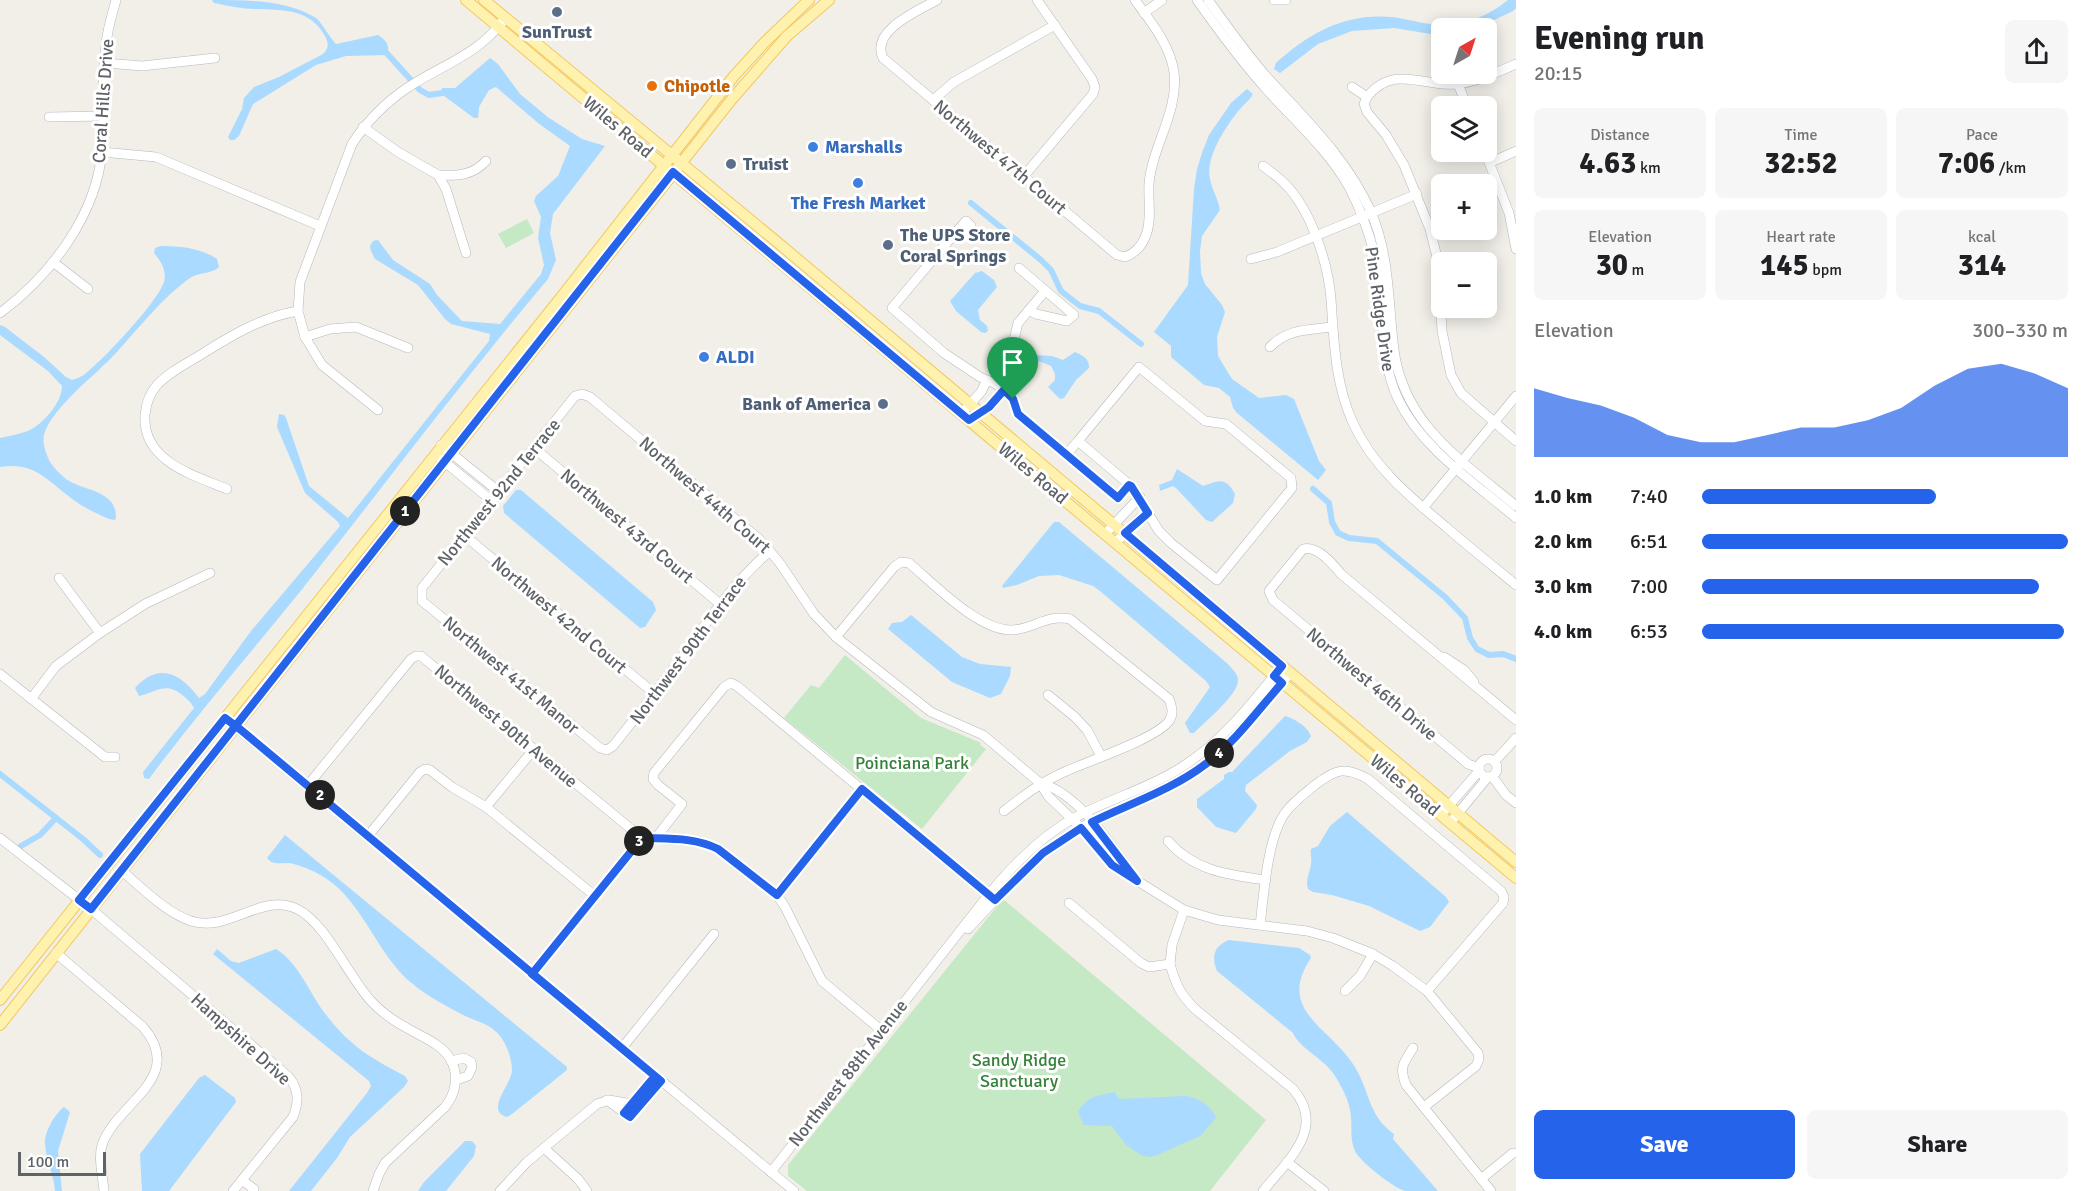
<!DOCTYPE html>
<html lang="en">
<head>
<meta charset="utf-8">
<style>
  body { margin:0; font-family:Signika,sans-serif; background:#f6f6f6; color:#202124; height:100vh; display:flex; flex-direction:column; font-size:22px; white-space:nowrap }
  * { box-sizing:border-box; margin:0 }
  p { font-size:20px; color:#757577 }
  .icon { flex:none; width:33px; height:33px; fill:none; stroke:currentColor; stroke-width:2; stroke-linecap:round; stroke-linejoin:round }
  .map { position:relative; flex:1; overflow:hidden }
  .side { display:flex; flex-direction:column; background:#fff; width:570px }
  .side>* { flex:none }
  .needle { width:39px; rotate:39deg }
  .controls { position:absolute; left:1431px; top:18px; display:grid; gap:12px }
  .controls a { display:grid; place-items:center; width:66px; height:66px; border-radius:9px; background:#fff; box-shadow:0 3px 15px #0003; font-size:30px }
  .scale { position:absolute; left:18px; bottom:15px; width:88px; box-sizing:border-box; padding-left:6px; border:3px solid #5f6368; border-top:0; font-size:16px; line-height:21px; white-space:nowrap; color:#5f6368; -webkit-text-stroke:4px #fff; paint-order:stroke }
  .pin { position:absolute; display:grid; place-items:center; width:51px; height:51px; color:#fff; margin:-62px -26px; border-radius:50% 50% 50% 0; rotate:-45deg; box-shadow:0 0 6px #0007 }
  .pin .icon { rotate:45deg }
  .km { position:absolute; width:30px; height:30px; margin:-15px; border-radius:50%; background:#222; color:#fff; font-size:16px; line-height:30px; text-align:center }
  .round { display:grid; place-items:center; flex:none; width:63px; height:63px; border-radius:9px; background:#f6f6f6 }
  .overview { display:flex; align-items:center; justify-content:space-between; height:102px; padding:0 18px }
  h1 { font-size:33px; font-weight:800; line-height:45px }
  .figures { display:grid; grid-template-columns:repeat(3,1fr); gap:9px; height:102px; padding:6px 18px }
  .figures div { display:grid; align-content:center; border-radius:9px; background:#f6f6f6; text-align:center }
  .figures b { font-size:30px; font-weight:800 }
  .figures small { font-size:16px; font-weight:400 }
  .figures p { font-size:16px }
  .chart { height:168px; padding:12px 18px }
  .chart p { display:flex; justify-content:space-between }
  .chart svg { width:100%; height:108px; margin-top:6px; fill:#2563eb; opacity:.7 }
  .primary-button { display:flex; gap:12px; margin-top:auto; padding:12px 18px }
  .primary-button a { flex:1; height:69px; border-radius:9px; background:#2563eb; color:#fff; font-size:24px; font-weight:800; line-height:69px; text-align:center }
  .primary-button a+a { background:#f6f6f6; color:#202124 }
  ul { padding:0 18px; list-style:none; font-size:20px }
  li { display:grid; grid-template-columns:96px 72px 1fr; align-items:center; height:45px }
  li i { height:15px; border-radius:8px; background:#2563eb }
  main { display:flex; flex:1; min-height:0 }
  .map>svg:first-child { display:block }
  .green { fill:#c5e8c5 }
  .water { fill:#aadaff }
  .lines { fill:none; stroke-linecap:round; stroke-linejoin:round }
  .canal { stroke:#aadaff; stroke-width:6 }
  .minor-casing { stroke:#b5b8bc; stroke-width:10 }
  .major-casing { stroke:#f2c960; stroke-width:12 }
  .minor { stroke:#fff; stroke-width:9 }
  .major { stroke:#fff2af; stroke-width:10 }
  .route-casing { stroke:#fff; stroke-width:12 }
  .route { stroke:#2563eb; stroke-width:8 }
  .service-dot { fill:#5c6f8a; stroke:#fff; stroke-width:2 }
  .food-dot { fill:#e8710a; stroke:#fff; stroke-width:2 }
  .shop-dot { fill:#3f7fe0; stroke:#fff; stroke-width:2 }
  .labels { text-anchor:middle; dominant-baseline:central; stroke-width:6; stroke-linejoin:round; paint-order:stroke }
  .service-label { font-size:18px; font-weight:bold; fill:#4e5e75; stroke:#fff; text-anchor:start }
  .food-label { font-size:18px; font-weight:bold; fill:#c56008; stroke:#fff; text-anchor:start }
  .street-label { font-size:18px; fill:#5f6368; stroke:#fff }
  .shop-label { font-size:18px; font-weight:bold; fill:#366cbe; stroke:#fff; text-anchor:start }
  .park-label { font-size:18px; fill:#348238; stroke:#fff }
</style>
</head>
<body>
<main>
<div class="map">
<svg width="1516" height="1191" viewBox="0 0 1516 1191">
  <rect width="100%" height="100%" fill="#f1efe8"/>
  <!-- green -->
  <g class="green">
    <path d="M527,219L534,233L506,248L498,234Z"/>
    <path d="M845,655L921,718L981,743L980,745L986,749L922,829L784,718L811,685L819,688Z"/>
    <path d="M1003,899L1266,1120L1210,1191H807L788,1176V1165Z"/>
  </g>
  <!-- water -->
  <g class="water">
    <path d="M212,0C246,0 288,0 316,18C324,25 328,36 336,44L378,35C387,41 390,45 387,55L346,56L316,65L253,104L239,136L234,140H230L228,137L242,109L244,98L254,87L279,77L323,54C328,49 329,45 326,38C312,9 284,10 257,9C242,9 229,6 214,3Z"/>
    <path d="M1508,0H1516V8L1513,11L1477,28H1442L1441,34H1431L1394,28L1352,31L1318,44L1280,73L1274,69L1276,63C1309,33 1345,13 1391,17C1405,18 1418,23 1432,24C1460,27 1486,18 1508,0Z"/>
    <path d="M490,58L498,64L520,94L549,118L582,139L605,146L553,214L550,233L556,260L548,279C467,375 392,475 314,574C260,643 201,708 149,779L144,778L143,772L194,708C191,702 186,698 181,694C165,682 156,692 139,696L135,688C159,662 180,673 199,698L205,694L251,631L340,526L338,522L305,493L277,427L279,414L284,415L286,418L309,486L348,518L489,341L490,334L451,324L445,319L418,285L375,259L371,251L370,246L373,241L378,240L393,260L430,284L437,295L462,321L500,324L541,274L544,265L538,238L541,217L534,201L536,196L558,176L570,146L538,123L496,87L489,90L479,107L478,118H474L440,93L442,88H455Z"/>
    <path d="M1247,89L1253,94C1250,100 1245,103 1241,108C1227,124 1205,157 1210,179C1212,190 1218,199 1220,210L1202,236L1200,251L1201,273L1205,284L1222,305L1225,312L1217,337L1218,356L1232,379L1259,398L1286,395L1294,399L1319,461L1326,470L1318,480L1237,413L1233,408L1230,397L1219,388L1204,385L1171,357V346L1154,332L1188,285L1194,189L1197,169L1203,150L1209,135L1231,103Z"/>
    <path d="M161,246C180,246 201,248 217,259L219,267C212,274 199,272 190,278C164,296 137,330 116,353C97,374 51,408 44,435C42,443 46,454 50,462C55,469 65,480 73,483C90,491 116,493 116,517L115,520L109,519C96,513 82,507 71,498C45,479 35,462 0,467V438C9,436 20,434 28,431C43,424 62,403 62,386L48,371L0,335V325L5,327L44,357L66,377L72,380C77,378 81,377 85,374C103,360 157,303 164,282C167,271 161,261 154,253L155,248Z"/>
    <path d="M982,271L994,280L997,287L978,310L980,320L987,326L988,331L985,333L981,332L956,311L950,301L975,273Z"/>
    <path d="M1075,352C1082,355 1090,359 1089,368L1076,380L1064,398L1060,399L1048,387L1055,380V374L1051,366L1034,359L1035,355L1052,356L1063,360Z"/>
    <path d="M1177,469L1203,486C1219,481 1225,476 1235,494L1233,503L1212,522L1206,520L1177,489L1173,486L1160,491L1159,485L1172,480Z"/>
    <path d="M516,490H521L653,602L656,610L645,627L640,628L504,513L503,506Z"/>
    <path d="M1054,522H1059L1228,664C1232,669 1238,674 1238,680C1239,694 1205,722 1194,733H1190L1185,723L1210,687L1206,681L1100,591L1093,586L1059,575L1039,576L1017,585L1003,588L1002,586Z"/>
    <path d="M911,615L962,657L980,664L1011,667L1010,676L1001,694L990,698L952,682L888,629L892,623L902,622Z"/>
    <path d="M1285,716C1295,719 1307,726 1311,736L1307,742L1290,751L1246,785L1245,791L1257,805L1256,809L1236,833L1216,827L1197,807V799L1224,779V775L1229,772H1232Z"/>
    <path d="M1347,812L1446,897L1449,902L1430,927L1420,931L1369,906L1332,895L1313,892L1308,889C1305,880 1310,873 1311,864C1312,858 1310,855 1311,849L1318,846L1330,826Z"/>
    <path d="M285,835L567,1067V1070L512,1114L507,1117C484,1111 512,1084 512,1070C512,1059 507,1045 500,1036C491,1024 478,1022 465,1016C448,1007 429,997 414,985C374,954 363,895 315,872C308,869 297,864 289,863C283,863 277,864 271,862L267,858Z"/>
    <path d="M1229,940L1299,948L1310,955L1311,958C1276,1010 1329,1027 1353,1064C1370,1089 1367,1115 1394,1134L1393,1139L1438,1191C1429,1191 1415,1191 1405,1191C1394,1188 1360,1162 1355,1151C1349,1139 1353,1123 1350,1110C1348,1098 1341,1086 1335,1076C1325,1059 1300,1049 1293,1033L1217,971C1211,956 1214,946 1229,940Z"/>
    <path d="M217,949L231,961L239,963L276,949C300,964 310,995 327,1016C351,1047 371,1058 405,1076L408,1081L404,1087L350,1137L337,1158L311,1191H289L367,1093L371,1086L369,1081L213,954Z"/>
    <path d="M205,1075L235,1098L236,1102L169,1191H142L140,1154L199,1078Z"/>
    <path d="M1115,1092L1119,1099L1186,1096C1199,1098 1211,1105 1216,1118L1200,1136L1155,1156L1149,1157L1141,1155L1126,1145L1112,1126L1084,1125L1078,1112C1088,1095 1098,1096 1115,1092Z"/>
    <path d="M64,1107L70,1112L58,1151L62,1191H55C54,1175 46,1160 45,1144C44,1132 55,1114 64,1107Z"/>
    <path d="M465,1141H472L476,1146L474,1156L446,1191H418L424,1182Z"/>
  </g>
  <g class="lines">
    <!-- canal -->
    <g class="canal">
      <path d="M383,49L420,90L429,95L449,92"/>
      <path d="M971,203L1041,260L1051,270L1061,291L1080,306L1099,311L1141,344"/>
      <path d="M1313,489L1329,503L1332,522L1338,533L1349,538L1377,541L1445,597L1465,618L1470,638L1477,649L1489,655L1503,654L1516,659"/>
      <path d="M0,774L83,839L100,855"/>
      <path d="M21,846L40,835L56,818"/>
    </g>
    <!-- minor casing -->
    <g class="minor-casing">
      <g id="minor">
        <path d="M937,0C917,11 870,31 883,58L1117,255L1125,257C1136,253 1142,246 1146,235C1152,220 1148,200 1149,184C1152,146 1179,112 1174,72C1170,45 1151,22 1135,0"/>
        <path d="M1197,0C1219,31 1241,61 1267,90C1295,121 1329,151 1349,187C1366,220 1377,255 1381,292C1384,328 1382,365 1398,399C1422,449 1475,483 1516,518"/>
        <path d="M1208,0C1227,26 1245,52 1266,76C1305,119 1347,158 1371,212C1390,256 1388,303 1394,350C1404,425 1462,461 1516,506"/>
        <path d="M1274,0H1286"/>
        <path d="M1144,13L1162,0"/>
        <path d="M106,63L142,66L215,58"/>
        <path d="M1458,84L1467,106"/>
        <path d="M1352,87L1367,97L1364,104L1367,112L1386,135L1404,165L1430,229L1438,261L1442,331L1451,375L1461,393L1516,441"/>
        <path d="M1367,97C1394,63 1425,88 1459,84C1478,81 1498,72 1516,64"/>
        <path d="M933,100L954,82L1055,25"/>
        <path d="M49,117L103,116"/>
        <path d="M363,127L398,152L438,175L446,189L466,253"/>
        <path d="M102,152L156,157L320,226"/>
        <path d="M1485,152L1509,213L1516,249"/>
        <path d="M1489,163L1516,151"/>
        <path d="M1263,166C1270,171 1278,177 1284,183C1311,209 1328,263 1331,299C1334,341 1335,384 1353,423C1373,467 1410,497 1446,527C1469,547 1493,566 1516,585"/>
        <path d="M438,175C457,176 472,176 486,161"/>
        <path d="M1024,176L1093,94L1095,87L1092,79L1037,0"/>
        <path d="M955,233L959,236H963L971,226L966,221L955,233L892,308L944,353L980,377L996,384L1011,396L1018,414L1066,455L1078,441L1131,486L1159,531L1171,543L1217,580L1292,488L1291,478L1226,424L1205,421L1139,367L1078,441"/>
        <path d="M1251,259L1277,252L1417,194"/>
        <path d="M53,262L88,289"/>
        <path d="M1019,268L1074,315L1067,321L1036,314L1029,310"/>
        <path d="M0,313C50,276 97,215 102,150C105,116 101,80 106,45C107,30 112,15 116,0"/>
        <path d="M305,337L330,329L356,327L408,348"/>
        <path d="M1270,347C1287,329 1308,330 1332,327"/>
        <path d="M996,384L1007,368L1018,323L1045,291"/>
        <path d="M378,410L322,365L305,337L298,311L300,282L352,144C367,121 385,103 407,88C443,64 479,55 505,18"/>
        <path d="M962,413L981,392L987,380"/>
        <path d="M970,420L989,407L1004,390"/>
        <path d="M441,445L498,491"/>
        <path d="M534,448L720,604"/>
        <path d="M1066,455L1118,498L1129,485"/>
        <path d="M441,459L491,500"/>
        <path d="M227,489C193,475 142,461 145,415C146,404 149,394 157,385C169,372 186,364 202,354C232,335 262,317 298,311"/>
        <path d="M1423,508L1516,396"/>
        <path d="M1105,534L1140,497"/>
        <path d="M464,535L655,694"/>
        <path d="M1115,543L1139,519L1148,513"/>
        <path d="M770,551C736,580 710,617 684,654C661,685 637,716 613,746L607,750L600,748L422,601V588L575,396L582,394L590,397L759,539L779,562L814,614L836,637L931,712L983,735L1040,783L1048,796L1081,828L1112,865L1184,910L1218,920L1307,931L1333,938L1373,954L1393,966L1427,991L1478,1053L1479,1059L1476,1066L1424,1107"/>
        <path d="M59,578L100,633"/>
        <path d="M836,637L894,567L901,562L909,563C934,584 979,631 1012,630C1034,629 1046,614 1070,619L1169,699C1172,707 1174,714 1169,721C1156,739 1085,762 1062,773C1040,783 1023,796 1004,811"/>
        <path d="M1444,657L1464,670L1474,682"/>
        <path d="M0,674L105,757H115"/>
        <path d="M1048,695L1075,717L1087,730L1101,756"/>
        <path d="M31,699L56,666L100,633L145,604L210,573"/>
        <path d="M225,718L794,1191"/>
        <circle cx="1488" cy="768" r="9"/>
        <path d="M1495,761L1516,738"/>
        <path d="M1479,768L1468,764L1273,600L1269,591L1303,549C1317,545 1333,564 1341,574L1516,720"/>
        <path d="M1492,776L1506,795L1516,803"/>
        <path d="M1040,783C1079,793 1112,846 1134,877"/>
        <path d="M308,785L411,659L416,656H421L642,838L698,841L718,849L777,895L785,907L822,981L881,1030"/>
        <path d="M486,807L534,749"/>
        <path d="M1445,810L1479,771"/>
        <path d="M1450,823L1488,777"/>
        <path d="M368,836L420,772L425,769L430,770L452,787L486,807L595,896"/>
        <path d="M0,838L91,909L289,1077C299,1090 299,1102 293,1117L233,1191"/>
        <path d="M655,839L682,804L658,785L653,779L654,773L724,687L731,683L737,686L995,900"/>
        <path d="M1168,841C1194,871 1229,875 1266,880"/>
        <path d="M121,870C142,888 165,912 191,921C229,933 261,892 297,909C326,923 348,976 371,1001C381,1012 394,1021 407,1028C422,1037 442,1044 451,1060C459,1076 456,1093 445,1107L385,1163L379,1174L373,1191"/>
        <path d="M777,895L862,789"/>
        <path d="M1069,903L1141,963L1149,967L1170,964C1176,985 1180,994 1195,1009L1293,1089C1327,1128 1288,1160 1263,1191"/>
        <path d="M1260,925C1264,894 1267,839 1285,813C1293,802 1304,794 1315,785C1336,769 1345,766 1368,779L1501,891L1504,897L1503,903L1427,991"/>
        <path d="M968,929C1003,892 1035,853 1080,828C1122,805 1168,793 1206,764C1239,739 1264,704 1290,673"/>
        <path d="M56,953L143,1027C187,1078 117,1102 102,1145C98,1158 103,1178 104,1191"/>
        <path d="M1170,964L1172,945L1184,910"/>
        <path d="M532,974L642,838"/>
        <path d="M1345,991L1360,976L1373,954"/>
        <path d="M622,1048L714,934"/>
        <path d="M1413,1048C1403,1064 1399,1067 1406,1085L1491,1191"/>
        <path d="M451,1061L464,1058L471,1062L472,1067L468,1076L456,1080"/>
        <path d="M607,1100L630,1117L661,1081"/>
        <path d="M628,1108L655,1076"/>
        <path d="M544,1148L578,1179L587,1191"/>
        <path d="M1287,1162L1324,1191"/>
        <path d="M771,1172L989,894C1013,865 1040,837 1074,818C1109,799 1148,789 1182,767C1223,741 1252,703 1282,666"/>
        <path d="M1481,1179L1513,1153"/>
        <path d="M242,1180L254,1189L252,1191"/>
        <path d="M500,1191L527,1162L597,1104L609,1100L632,1104"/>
      </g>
    </g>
    <!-- major casing -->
    <g class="major-casing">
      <g id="major">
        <path d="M466,0L1516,878"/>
        <path d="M484,0L777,242L1516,862"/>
        <path d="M0,1000L562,296L734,76L764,43L809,0"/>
        <path d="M0,1025L732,99L787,36L829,0"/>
      </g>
    </g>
    <!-- minor -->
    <use href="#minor" class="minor"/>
    <!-- major -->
    <use href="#major" class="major"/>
  </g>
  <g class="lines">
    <!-- route casing -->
    <g class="route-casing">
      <path id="route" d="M1013,399L1004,390L989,407L969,420L673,172L91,909L79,900L225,718L241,730C379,845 517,961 655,1076L624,1113L630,1117L661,1081L532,974L642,838C668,839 694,837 718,849L777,895L862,789L995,900L1043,853L1081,828L1112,865L1137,881L1092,822C1131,803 1172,790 1207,763C1236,741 1258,710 1282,683L1274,676L1282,666L1125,533L1148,513L1131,486L1129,485L1118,498L1018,414L1013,399"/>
    </g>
    <!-- route -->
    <use href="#route" class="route"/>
  </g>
  <!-- markers -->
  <g class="service-dot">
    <circle cx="557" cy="12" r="6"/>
    <circle cx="731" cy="164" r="6"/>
    <circle cx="888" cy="245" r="6"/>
    <circle cx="883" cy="404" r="6"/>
  </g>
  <circle class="food-dot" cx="652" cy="86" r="6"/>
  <g class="shop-dot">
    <circle cx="813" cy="147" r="6"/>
    <circle cx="858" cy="183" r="6"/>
    <circle cx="704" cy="357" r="6"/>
  </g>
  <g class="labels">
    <!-- service labels -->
    <g class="service-label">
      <text x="557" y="32" text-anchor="middle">SunTrust</text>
      <text x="743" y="164">Truist</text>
      <text x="900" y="235">The UPS Store<tspan x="900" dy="21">Coral Springs</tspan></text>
      <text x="871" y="404" text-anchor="end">Bank of America</text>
    </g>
    <!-- food labels -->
    <g class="food-label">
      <text x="664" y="86">Chipotle</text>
    </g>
    <!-- street labels -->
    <g class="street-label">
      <text transform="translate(103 101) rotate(-86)">Coral Hills Drive</text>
      <text transform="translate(618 127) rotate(40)">Wiles Road</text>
      <text transform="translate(1000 157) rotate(40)">Northwest 47th Court</text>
      <text transform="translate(1380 309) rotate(82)">Pine Ridge Drive</text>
      <text transform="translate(1033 473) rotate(40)">Wiles Road</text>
      <text transform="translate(499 492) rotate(-51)">Northwest 92nd Terrace</text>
      <text transform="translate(705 495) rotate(41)">Northwest 44th Court</text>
      <text transform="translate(627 526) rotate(40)">Northwest 43rd Court</text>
      <text transform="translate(559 615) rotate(40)">Northwest 42nd Court</text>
      <text transform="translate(688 650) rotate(-53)">Northwest 90th Terrace</text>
      <text transform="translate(511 675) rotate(40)">Northwest 41st Manor</text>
      <text transform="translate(1372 684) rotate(40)">Northwest 46th Drive</text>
      <text transform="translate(506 726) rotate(40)">Northwest 90th Avenue</text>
      <text transform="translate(1405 785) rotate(40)">Wiles Road</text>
      <text transform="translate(241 1039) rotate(42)">Hampshire Drive</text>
      <text transform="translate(848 1073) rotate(-52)">Northwest 88th Avenue</text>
    </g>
    <!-- shop labels -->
    <g class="shop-label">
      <text x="825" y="147">Marshalls</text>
      <text x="858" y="203" text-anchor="middle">The Fresh Market</text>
      <text x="716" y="357">ALDI</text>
    </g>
    <!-- park labels -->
    <g class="park-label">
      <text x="912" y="763">Poinciana Park</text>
      <text x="1019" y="1060">Sandy Ridge<tspan x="1019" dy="21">Sanctuary</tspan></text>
    </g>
  </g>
</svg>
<div class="controls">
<a><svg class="needle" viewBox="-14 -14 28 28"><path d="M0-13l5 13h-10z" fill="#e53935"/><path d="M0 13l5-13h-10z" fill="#757577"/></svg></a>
<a><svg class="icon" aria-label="layers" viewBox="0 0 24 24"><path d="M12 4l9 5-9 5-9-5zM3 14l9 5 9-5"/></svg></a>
<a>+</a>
<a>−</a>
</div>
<div class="scale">100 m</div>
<div class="pin" style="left:1013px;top:399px;background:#1e9e55"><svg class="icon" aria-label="arrive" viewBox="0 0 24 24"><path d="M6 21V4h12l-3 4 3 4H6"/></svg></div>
<b class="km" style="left:405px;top:511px">1</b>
<b class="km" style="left:320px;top:795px">2</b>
<b class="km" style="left:639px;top:841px">3</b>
<b class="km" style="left:1219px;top:753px">4</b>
</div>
<section class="side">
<div class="overview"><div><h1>Evening run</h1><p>20:15</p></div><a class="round"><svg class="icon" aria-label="share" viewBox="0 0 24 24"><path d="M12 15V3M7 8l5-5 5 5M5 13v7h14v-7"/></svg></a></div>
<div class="figures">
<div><p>Distance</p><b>4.63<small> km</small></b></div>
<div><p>Time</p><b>32:52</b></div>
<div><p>Pace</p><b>7:06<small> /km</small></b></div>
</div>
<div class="figures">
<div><p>Elevation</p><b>30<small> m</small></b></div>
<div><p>Heart rate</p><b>145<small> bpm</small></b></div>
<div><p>kcal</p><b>314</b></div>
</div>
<div class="chart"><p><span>Elevation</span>300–330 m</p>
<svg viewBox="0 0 160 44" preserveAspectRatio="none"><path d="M0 44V16L10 20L20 23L30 28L40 35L50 38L60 38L70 35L80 32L90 32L100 29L110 24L120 15L130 8L140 6L150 10L160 16V44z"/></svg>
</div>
<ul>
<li><b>1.0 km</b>7:40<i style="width:64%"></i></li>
<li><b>2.0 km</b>6:51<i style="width:100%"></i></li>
<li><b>3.0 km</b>7:00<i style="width:92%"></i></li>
<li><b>4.0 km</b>6:53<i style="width:99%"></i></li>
</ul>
<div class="primary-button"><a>Save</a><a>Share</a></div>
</section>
</main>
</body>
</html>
